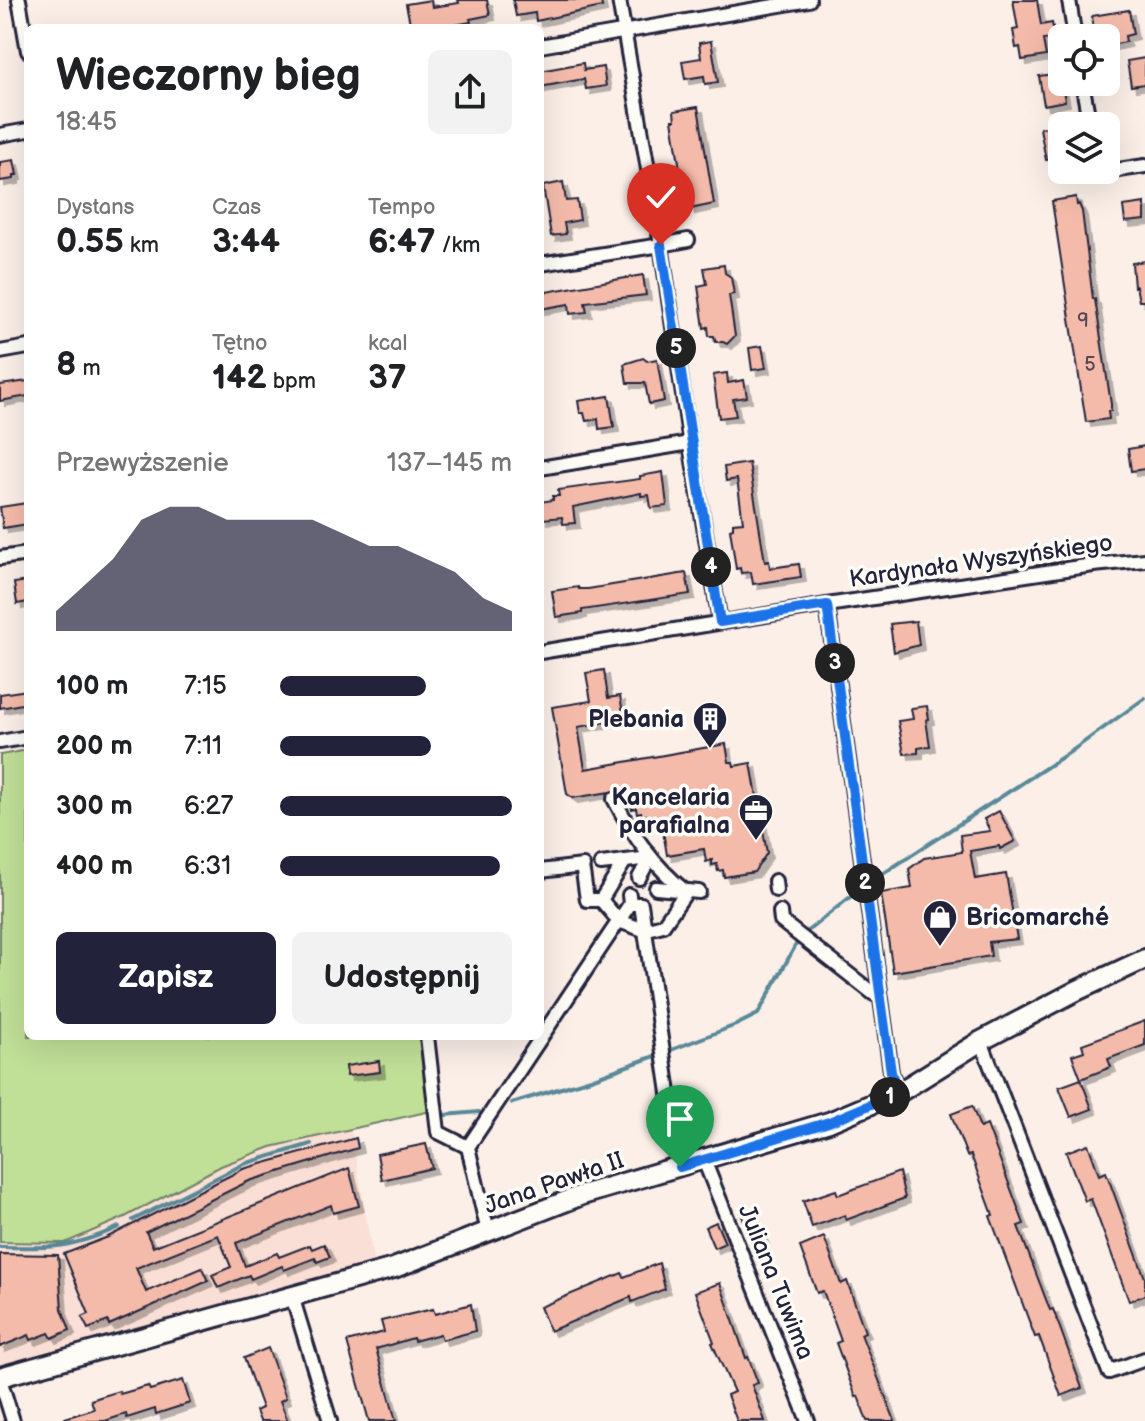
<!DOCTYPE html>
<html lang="pl">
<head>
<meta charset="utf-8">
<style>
  body { margin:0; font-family:"Balsamiq Sans",sans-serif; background:#f2f2f2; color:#202124; height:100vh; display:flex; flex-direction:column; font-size:30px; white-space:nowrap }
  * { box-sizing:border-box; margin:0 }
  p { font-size:26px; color:#757577 }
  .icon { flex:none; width:44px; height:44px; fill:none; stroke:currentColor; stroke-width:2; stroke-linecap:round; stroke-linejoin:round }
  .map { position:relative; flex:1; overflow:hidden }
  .side { position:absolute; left:24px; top:24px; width:520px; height:1016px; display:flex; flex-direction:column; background:#fff; border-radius:12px; box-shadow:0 8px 32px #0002 }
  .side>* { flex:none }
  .fabs { position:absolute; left:1048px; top:24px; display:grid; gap:16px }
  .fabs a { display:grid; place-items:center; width:72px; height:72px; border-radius:12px; background:#fff; box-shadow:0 8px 32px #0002; font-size:40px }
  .pin { position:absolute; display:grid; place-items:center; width:68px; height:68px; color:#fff; margin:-82px -34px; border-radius:50% 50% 50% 0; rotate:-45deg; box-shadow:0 0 8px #0007 }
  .pin .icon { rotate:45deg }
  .km { position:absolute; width:40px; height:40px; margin:-20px; border-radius:50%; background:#222; color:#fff; font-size:22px; line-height:40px; text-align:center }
  .round { display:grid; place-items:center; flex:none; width:84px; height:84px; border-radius:12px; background:#f2f2f2 }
  .summary { display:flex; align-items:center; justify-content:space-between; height:136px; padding:0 32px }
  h1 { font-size:44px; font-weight:700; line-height:60px }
  .metrics { display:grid; grid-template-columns:repeat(3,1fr); gap:12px; height:136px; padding:8px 32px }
  .metrics div { display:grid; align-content:center }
  .metrics b { font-size:34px; font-weight:700 }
  .metrics small { font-size:22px; font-weight:400 }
  .metrics p { font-size:22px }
  .chart { height:224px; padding:16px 32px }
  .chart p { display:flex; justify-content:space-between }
  .chart svg { width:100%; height:144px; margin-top:8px; fill:#22223b; opacity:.7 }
  .cta { display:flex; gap:16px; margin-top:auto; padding:16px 32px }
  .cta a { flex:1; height:92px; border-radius:12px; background:#22223b; color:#fff; font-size:32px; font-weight:700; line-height:92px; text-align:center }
  .cta a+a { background:#f2f2f2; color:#202124 }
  ul { padding:0 32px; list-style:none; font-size:26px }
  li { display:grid; grid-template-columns:128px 96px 1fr; align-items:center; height:60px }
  li i { height:20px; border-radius:10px; background:#22223b }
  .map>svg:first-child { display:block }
  .built { fill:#f9dfd5 }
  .green { fill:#c0df97; stroke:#718069; stroke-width:2 }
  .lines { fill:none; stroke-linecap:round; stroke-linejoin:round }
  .stream { stroke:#598999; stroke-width:4 }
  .building { fill:#f4bbaa; stroke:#22223b; stroke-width:2; filter:url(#shadow) }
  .street-casing { stroke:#22223b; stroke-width:18 }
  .secondary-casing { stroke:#22223b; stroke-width:24 }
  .street { stroke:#fdfcf7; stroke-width:12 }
  .secondary { stroke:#fdfcf7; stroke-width:18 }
  .route-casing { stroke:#fff; stroke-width:16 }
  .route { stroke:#1a73e8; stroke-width:10 }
  .labels { text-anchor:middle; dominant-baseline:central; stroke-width:7; stroke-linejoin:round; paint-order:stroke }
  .number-label { font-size:20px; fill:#564857 }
  .street-label { font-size:24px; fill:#22223b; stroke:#fdfcf7 }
  .poi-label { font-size:24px; font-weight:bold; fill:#22223b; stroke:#fdfcf7; text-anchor:end }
</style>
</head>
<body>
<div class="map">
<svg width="1145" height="1421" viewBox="0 0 1145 1421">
  <defs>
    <filter id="shadow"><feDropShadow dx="5" dy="5" stdDeviation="0" flood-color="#0004"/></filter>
  </defs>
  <rect width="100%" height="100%" fill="#fbefe8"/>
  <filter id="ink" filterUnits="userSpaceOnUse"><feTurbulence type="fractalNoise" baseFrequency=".0125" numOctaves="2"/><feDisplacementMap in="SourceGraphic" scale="16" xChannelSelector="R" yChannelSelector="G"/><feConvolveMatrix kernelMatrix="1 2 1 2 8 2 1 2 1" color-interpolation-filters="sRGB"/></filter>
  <g filter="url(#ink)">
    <!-- built -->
    <path class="built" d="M351,1129L374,1264L0,1375V1242L65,1243L125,1217L221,1166L271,1147Z"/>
    <!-- green -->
    <path class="green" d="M28,750V1036H421L431,1111L271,1147L221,1166L125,1217L65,1243L0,1242V755Z"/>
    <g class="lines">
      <!-- stream -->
      <g class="stream">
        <path d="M875,879L1073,750L1145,698"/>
        <path d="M805,933L854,894"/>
        <path d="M671,1050L736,1025L758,1014L798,941"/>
        <path d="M512,1103L591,1079L655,1056"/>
        <path d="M445,1115L479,1112"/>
        <path d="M133,1220L244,1164L311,1144"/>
        <path d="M0,1247C52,1248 70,1249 119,1227"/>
      </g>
    </g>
    <!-- building -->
    <g class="building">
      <path d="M431,0L432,7L459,3L458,0H487L490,15L470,19L471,22L438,28H411L406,4Z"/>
      <path d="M513,0H601L602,7L536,21L535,13L516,16Z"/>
      <path d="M1013,0H1037L1041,25L1052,23L1055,38L1043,40L1046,56L1022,60L1020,47L1016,48L1013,30L1018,29Z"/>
      <path d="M1129,10L1133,34L1125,36L1126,42L1106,46L1102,29L1094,31L1092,16Z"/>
      <path d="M711,41L718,82L705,84L704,76L685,79L682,61L701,58L699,43Z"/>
      <path d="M1145,58V84L1131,86L1127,61Z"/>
      <path d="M583,63L584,70L603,67L606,86L586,89L584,79L540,87V71Z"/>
      <path d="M1060,73L1065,101L1044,105L1039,76Z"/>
      <path d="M698,107L714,204L690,209L688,200H685L672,120H675L674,111Z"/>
      <path d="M1062,125V157L1046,160L1040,128Z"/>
      <path d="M14,160L17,175H14V179L0,181V162Z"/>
      <path d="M563,182L566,201L577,200L580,220L564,223L566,234L551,236L543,186Z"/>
      <path d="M1076,197L1077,205L1079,204L1082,211L1093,299H1095L1111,404V411H1108L1109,419L1086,422L1053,208L1052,201Z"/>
      <path d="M1145,203V220L1125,222L1123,206Z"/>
      <path d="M1145,261V301H1139L1136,286L1134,287L1132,263Z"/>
      <path d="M724,265L725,273L731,277L734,294L729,295L735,336L727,344L723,342H716L714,336H709L708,327L704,328L698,286L707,284L704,268Z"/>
      <path d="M643,275L646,295L585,302L587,312L570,314L569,304L540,309V293Z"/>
      <path d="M762,346L766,368L752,370L749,348Z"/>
      <path d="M643,358L647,361L657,359L664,401L649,404L645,383H627L624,364Z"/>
      <path d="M727,373L728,383L744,380L747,397L733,399L736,416L719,418L713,375Z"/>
      <path d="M28,381V396L0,401V385Z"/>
      <path d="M609,396L614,427L599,429L598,419L586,421L584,413H580L578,401Z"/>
      <path d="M1145,446V469L1131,471L1128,449Z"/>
      <path d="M749,463L765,562L769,561L770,568L799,564L801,577L753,584L751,572L741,573L740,568L736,569L730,529L733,528V523L743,522L737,479L726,481L724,467Z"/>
      <path d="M663,472L667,506L651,508L649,495L641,496V493L573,507L575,523L563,524L562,517L543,519L540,502L553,500V496H559L558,490L640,479V476Z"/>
      <path d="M27,503L28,524L3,528L0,507Z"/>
      <path d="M686,573L690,594L582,610V613L556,617L552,591L578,587L579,589H588Z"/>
      <path d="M28,581V602L17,604L14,583Z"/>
      <path d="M916,621L919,645L894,652L890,624Z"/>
      <path d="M604,670L608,698L620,696L623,713L618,720L578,727L585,769L726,744L729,762H733L734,766L751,763L767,853L754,872L724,877L723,870L718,871L717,864L712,865V860L706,862L704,849L667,855L661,819L648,821L646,815L642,816L641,812L637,813L636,808L632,809L629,789L573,798L567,794L552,707L591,701L586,673Z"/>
      <path d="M28,690V703L0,708V694Z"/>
      <path d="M927,706L929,719L926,720L930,746L918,748V753L904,754L898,721L913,719L911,708Z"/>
      <path d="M999,811L1015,841L1000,849L999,846L970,851L975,879L1006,874L1017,939L989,942L991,956L893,972L881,893L912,888L909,869L924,858L962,852L960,835L990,831L984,819Z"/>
      <path d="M1145,1021V1045L1108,1059L1111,1067L1081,1079L1072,1055L1084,1051L1082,1044Z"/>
      <path d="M379,1061L380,1072L347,1076L346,1066Z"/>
      <path d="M1081,1079L1092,1109L1071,1117L1059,1087Z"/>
      <path d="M972,1106L980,1128L987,1125L1024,1224L1018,1226L1050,1310L1053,1309L1082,1388L1061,1396L1039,1336L1035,1337L990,1216L993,1215L971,1155L967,1156L951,1114Z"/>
      <path d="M356,1138L358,1148L249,1181L146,1232L153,1247L349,1168L359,1206L333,1213L331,1205L236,1243L245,1266L277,1253L279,1257L310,1245L312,1249L324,1244L330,1257L317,1262L315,1258L284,1270L282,1266L251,1279L249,1275L218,1288L212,1275L231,1267L218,1235L136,1268L146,1292L202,1268L208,1281L109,1325L108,1321L88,1329L82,1317L89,1314L64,1254L108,1237L243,1169Z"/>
      <path d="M426,1144L432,1168L382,1180L377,1154Z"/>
      <path d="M1088,1144L1099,1175L1106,1172L1145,1278V1295L1129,1301L1091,1199L1085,1201L1066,1152Z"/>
      <path d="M899,1172L905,1198L846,1220L845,1215L812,1227L803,1201L836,1190L838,1195Z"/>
      <path d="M752,1209L764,1240L753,1244L741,1213Z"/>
      <path d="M716,1222L725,1243L714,1248L705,1227Z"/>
      <path d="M824,1237L841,1284L847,1281L865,1332L861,1334L895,1421H867L858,1396L856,1397L836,1343L841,1341L823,1291L817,1293L800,1247Z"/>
      <path d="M0,1254L58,1255L62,1309L70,1330L52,1338L49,1333L31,1340L29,1335L0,1347Z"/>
      <path d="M659,1263L665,1289L632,1302L631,1297L550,1331L540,1307L622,1273L624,1277Z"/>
      <path d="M720,1283L746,1358L748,1357L758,1383L752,1385L765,1421H737L727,1395L734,1392L712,1343L714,1342L695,1292Z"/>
      <path d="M471,1304L475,1331L442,1340L440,1334L414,1341L413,1338L376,1349L396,1421H369L347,1342L384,1332L381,1321L433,1309L435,1314Z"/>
      <path d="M268,1348L286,1398L280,1401L288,1421H260L256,1411L262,1408L244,1358Z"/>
      <path d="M183,1380L190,1403L156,1414L155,1409L127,1418L126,1414L105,1421H65V1418L94,1409L91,1400L103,1396L119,1391L120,1394L148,1386L150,1390Z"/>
    </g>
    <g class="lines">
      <!-- street casing -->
      <g class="street-casing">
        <g id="street">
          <path d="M19,0L28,51"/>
          <path d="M619,0L661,245L688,240"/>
          <path d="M1069,0L1075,38"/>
          <path d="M540,46L809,0"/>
          <path d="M1082,82L1090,126"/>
          <path d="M0,135L28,130"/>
          <path d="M1097,170L1098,173L1145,166"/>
          <path d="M540,264L661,245L690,443"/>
          <path d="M0,352L28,347"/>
          <path d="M540,468L690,443L720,622"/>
          <path d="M0,558L28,554"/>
          <path d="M827,605L891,1072L898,1093"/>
          <path d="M540,652L827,605L1093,565L1145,560"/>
          <path d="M0,742L28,737"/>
          <path d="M601,864L650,858"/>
          <path d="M540,871L583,866"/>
          <path d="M583,872L587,900H601L619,921L644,930L663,925L686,892C653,865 633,836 614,799"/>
          <path d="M639,878L650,858"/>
          <path d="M775,881L776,890"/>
          <path d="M656,888L699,892"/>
          <path d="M629,895L630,904H641L680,1167"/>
          <path d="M601,900L625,861"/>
          <path d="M780,912L781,921L874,994L880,993"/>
          <path d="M427,1036L438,1132L468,1147"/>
          <path d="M981,1041L1109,1372L1145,1359"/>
          <path d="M704,1160L808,1421"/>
          <path d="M488,1232L468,1147L630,904"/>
          <path d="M292,1296L330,1421"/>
          <path d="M0,1379L13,1421"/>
        </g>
      </g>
      <!-- secondary casing -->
      <g class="secondary-casing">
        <path id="secondary" d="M0,1377L394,1268L582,1195L829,1122L898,1093L981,1041L1076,991L1145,959"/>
      </g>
      <!-- street -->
      <use href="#street" class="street"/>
      <!-- secondary -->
      <use href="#secondary" class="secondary"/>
    </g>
  </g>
  <g class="lines" filter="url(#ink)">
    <!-- route casing -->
    <g class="route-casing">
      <path id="route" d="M661,245L720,622L827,605L891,1072L898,1093L829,1122L680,1167"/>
    </g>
    <!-- route -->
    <use href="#route" class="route"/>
  </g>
  <!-- icons -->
  <defs>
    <g id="building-pin" transform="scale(1.8)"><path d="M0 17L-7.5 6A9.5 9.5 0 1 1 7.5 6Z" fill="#22223b" stroke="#fdfcf7"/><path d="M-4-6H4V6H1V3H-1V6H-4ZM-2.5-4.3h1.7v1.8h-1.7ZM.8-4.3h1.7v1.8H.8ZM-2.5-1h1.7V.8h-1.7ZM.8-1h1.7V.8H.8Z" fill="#fff"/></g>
    <g id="office-pin" transform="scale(1.8)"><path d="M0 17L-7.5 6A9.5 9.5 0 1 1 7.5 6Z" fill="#22223b" stroke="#fdfcf7"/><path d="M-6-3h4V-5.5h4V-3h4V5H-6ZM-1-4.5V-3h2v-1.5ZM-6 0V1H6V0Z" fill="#fff"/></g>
    <g id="shop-pin" transform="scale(1.8)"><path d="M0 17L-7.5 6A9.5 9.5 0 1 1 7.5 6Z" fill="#22223b" stroke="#fdfcf7"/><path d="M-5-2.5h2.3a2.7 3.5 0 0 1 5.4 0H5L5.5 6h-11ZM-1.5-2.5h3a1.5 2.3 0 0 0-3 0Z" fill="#fff"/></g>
  </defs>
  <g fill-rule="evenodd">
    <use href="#building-pin" x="710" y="719"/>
    <use href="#office-pin" x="756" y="811"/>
    <use href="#shop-pin" x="940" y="917"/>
  </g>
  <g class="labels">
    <!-- number labels -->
    <g class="number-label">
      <text x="1083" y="321">9</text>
      <text x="1090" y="365">5</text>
    </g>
    <!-- street labels -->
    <g class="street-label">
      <text transform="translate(981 561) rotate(-8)">Kardynała Wyszyńskiego</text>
      <text transform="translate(554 1183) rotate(-19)">Jana Pawła II</text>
      <text transform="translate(776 1282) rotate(68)">Juliana Tuwima</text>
    </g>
    <!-- poi labels -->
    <g class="poi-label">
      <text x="684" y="719">Plebania</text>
      <text x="730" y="797">Kancelaria<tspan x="730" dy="28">parafialna</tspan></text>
      <text x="966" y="917" text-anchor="start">Bricomarché</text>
    </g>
  </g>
</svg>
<div class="fabs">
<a><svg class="icon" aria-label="locate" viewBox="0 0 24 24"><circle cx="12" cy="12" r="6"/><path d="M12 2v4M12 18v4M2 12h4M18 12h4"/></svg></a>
<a><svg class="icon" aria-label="layers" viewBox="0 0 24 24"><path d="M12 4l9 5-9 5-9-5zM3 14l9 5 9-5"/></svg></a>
</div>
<div class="pin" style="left:680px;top:1167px;background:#1e9e55"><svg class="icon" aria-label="arrive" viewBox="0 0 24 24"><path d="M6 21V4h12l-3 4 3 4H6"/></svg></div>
<div class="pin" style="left:661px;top:245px;background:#d93025"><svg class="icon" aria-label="check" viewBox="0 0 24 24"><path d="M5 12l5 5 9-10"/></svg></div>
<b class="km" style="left:890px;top:1097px">1</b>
<b class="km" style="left:865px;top:883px">2</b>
<b class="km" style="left:835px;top:663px">3</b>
<b class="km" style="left:711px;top:567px">4</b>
<b class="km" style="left:676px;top:348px">5</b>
<section class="side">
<div class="summary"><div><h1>Wieczorny bieg</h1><p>18:45</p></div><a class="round"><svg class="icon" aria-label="share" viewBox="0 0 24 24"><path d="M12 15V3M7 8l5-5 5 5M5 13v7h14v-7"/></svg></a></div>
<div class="metrics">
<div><p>Dystans</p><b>0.55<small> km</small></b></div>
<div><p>Czas</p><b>3:44</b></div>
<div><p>Tempo</p><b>6:47<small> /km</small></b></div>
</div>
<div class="metrics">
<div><b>8<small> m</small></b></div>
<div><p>Tętno</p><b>142<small> bpm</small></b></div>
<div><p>kcal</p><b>37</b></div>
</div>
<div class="chart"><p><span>Przewyższenie</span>137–145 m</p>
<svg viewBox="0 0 160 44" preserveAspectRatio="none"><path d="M0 44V38L10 30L20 22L30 10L40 6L50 6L60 10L70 10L80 10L90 10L100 14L110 18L120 18L130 22L140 26L150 34L160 38V44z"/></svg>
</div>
<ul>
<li><b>100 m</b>7:15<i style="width:63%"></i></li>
<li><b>200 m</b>7:11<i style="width:65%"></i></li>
<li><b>300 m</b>6:27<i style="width:100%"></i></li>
<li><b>400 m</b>6:31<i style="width:95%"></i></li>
</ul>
<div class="cta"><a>Zapisz</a><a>Udostępnij</a></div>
</section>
</div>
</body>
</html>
